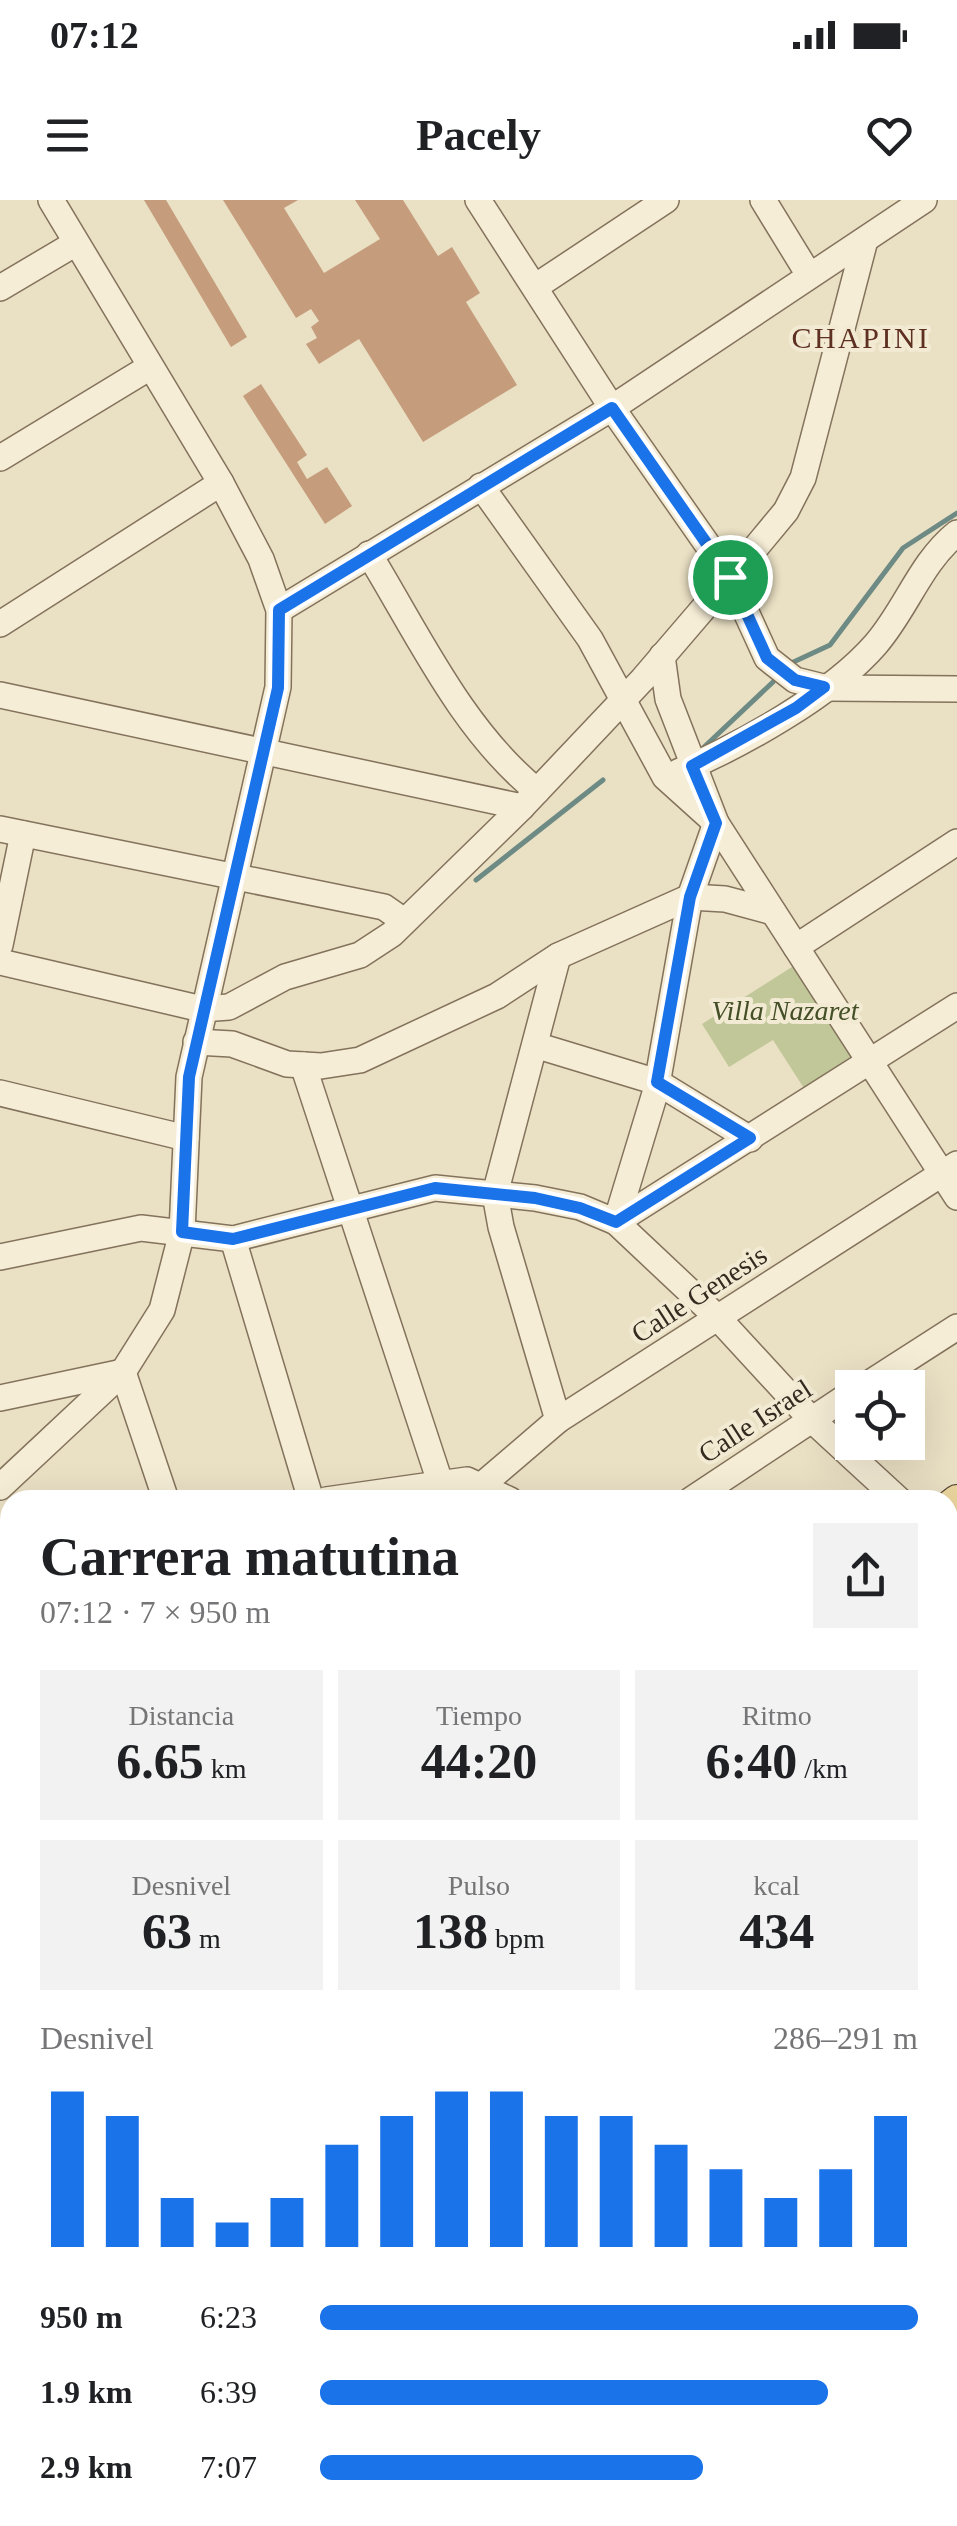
<!DOCTYPE html>
<html lang="es">
<head>
<meta charset="utf-8">
<style>
  body { margin:0; font-family:"Times New Roman",serif; background:#f2f2f2; color:#202124; height:100vh; display:flex; flex-direction:column; font-size:38px; white-space:nowrap }
  * { box-sizing:border-box; margin:0 }
  p { font-size:32px; color:#757577 }
  .icon { flex:none; width:55px; height:55px; fill:none; stroke:currentColor; stroke-width:2; stroke-linecap:round; stroke-linejoin:round }
  .map { position:relative; flex:1; overflow:hidden }
  .side { position:absolute; left:0px; top:1290px; width:958px; height:1038px; display:flex; flex-direction:column; background:#fff; border-radius:30px 30px 0 0; box-shadow:0 10px 40px #0002 }
  .side>* { flex:none }
  .buttons { position:absolute; left:835px; top:1170px; display:grid; gap:20px }
  .buttons a { display:grid; place-items:center; width:90px; height:90px; border-radius:0px; background:#fff; box-shadow:0 10px 40px #0002; font-size:50px }
  .pin { position:absolute; display:grid; place-items:center; width:85px; height:85px; color:#fff; margin:-42px; border:5px solid #fff; border-radius:50%; box-shadow:0 2px 10px #0007 }
  .round { display:grid; place-items:center; flex:none; width:105px; height:105px; border-radius:0px; background:#f2f2f2 }
  .head { display:flex; align-items:center; justify-content:space-between; height:170px; padding:0 40px }
  h1 { font-size:55px; font-weight:700; line-height:75px }
  .metrics { display:grid; grid-template-columns:repeat(3,1fr); gap:15px; height:170px; padding:10px 40px }
  .metrics div { display:grid; align-content:center; border-radius:0px; background:#f2f2f2; text-align:center }
  .metrics b { font-size:50px; font-weight:700 }
  .metrics small { font-size:28px; font-weight:400 }
  .metrics p { font-size:28px }
  .chart { height:280px; padding:20px 40px }
  .chart p { display:flex; justify-content:space-between }
  .chart svg { width:100%; height:180px; margin-top:10px; stroke:#1a73e8; stroke-width:6 }
  ul { padding:0 40px; list-style:none; font-size:32px }
  li { display:grid; grid-template-columns:160px 120px 1fr; align-items:center; height:75px }
  li i { height:25px; border-radius:12px; background:#1a73e8 }
  .status { display:flex; justify-content:space-between; align-items:center; height:70px; padding:0 50px; background:#fff; direction:ltr }
  .status svg { height:28px; fill:currentColor }
  header { display:flex; justify-content:space-between; align-items:center; height:130px; padding:0 40px; background:#fff; font-size:45px; font-weight:700 }
  .map>svg:first-child { display:block }
  .green { fill:#c1c799 }
  .lines { fill:none; stroke-linecap:round; stroke-linejoin:round }
  .stream { stroke:#6d8b84; stroke-width:5 }
  .building { fill:#c59d7d }
  .minor-casing { stroke:#83725c; stroke-width:28 }
  .major-casing { stroke:#514030; stroke-width:32 }
  .minor { stroke:#f6edd6; stroke-width:25 }
  .major { stroke:#ebd59e; stroke-width:30 }
  .route-casing { stroke:#fff; stroke-width:20 }
  .route { stroke:#1a73e8; stroke-width:12 }
  .labels { text-anchor:middle; dominant-baseline:central; stroke-width:8; stroke-linejoin:round; paint-order:stroke }
  .park-label { font-size:28px; font-style:italic; fill:#444f27; stroke:#f2ead3 }
  .street-label { font-size:28px; fill:#342a1f; stroke:#f2ead3 }
  .neighbourhood-label { font-size:30px; letter-spacing:2.5px; fill:#5e3022; stroke:#f2ead3 }
</style>
</head>
<body>
<div class="status"><b>07:12</b><svg viewBox="0 0 49 12"><path d="M0 12V9h3v3zM5 12V6h3v6zM10 12V3h3v9zM15 12V0h3v12zM26 1h20v11H26zM47 4h2v5h-2z"/></svg></div>
<header><svg class="icon" aria-label="menu" viewBox="0 0 24 24"><path d="M4 6h16M4 12h16M4 18h16"/></svg>Pacely<svg class="icon" aria-label="heart" viewBox="0 0 24 24"><path d="M12 20l-8-8c-3-5 5-10 8-4 3-6 11-1 8 4z"/></svg></header>
<div class="map">
<svg width="957" height="2326" viewBox="0 0 957 2326">
  <rect width="100%" height="100%" fill="#eae0c4"/>
  <!-- green -->
  <path class="green" d="M795,765L857,861L807,893L773,840L729,867L702,824Z"/>
  <g class="lines">
    <!-- stream -->
    <g class="stream">
      <path d="M787,465L830,445L903,348L957,313"/>
      <path d="M702,549L773,482"/>
      <path d="M476,680L603,580"/>
    </g>
  </g>
  <!-- building -->
  <g class="building">
    <path d="M144,0H166L247,137L231,147Z"/>
    <path d="M223,0H298L284,8L324,73L380,39L355,0H403L438,56L452,47L480,93L466,102L517,185L423,242L359,139L319,164L306,144L317,138L311,127L319,121L311,109L296,118Z"/>
    <path d="M261,184L307,255L297,262L307,279L327,267L352,306L325,324L243,196Z"/>
    <path d="M0,2197L10,2202V2318H33L27,2326H0Z"/>
  </g>
  <g class="lines">
    <!-- minor casing -->
    <g class="minor-casing">
      <g id="minor">
        <path d="M478,0L612,208L730,377L767,458L795,480L827,488L957,489"/>
        <path d="M763,0L809,75"/>
        <path d="M535,87L666,0"/>
        <path d="M0,88L76,43"/>
        <path d="M0,258L150,167"/>
        <path d="M481,286L590,439L665,577L716,623L957,997"/>
        <path d="M369,354C419,436 462,530 537,591"/>
        <path d="M279,410L612,208L924,0"/>
        <path d="M0,424L221,283"/>
        <path d="M0,495L522,607"/>
        <path d="M678,572C740,546 832,495 876,444C907,408 920,363 957,333"/>
        <path d="M0,629L384,707L404,721"/>
        <path d="M0,745L23,634"/>
        <path d="M796,747L957,642"/>
        <path d="M558,756L495,994L501,1027L558,1220"/>
        <path d="M0,762L202,809L229,807L285,777L360,755L392,734L522,607L643,479L757,346L786,311L803,278L865,40"/>
        <path d="M196,842L232,844L287,864L321,866L360,860L497,796L558,756L690,697L725,699L773,712"/>
        <path d="M535,845L657,882L750,939"/>
        <path d="M303,865L440,1282"/>
        <path d="M0,893L186,938"/>
        <path d="M616,1022L656,890L690,697L716,623L668,499L662,456"/>
        <path d="M616,1022L957,806"/>
        <path d="M233,1039L311,1300"/>
        <path d="M0,1057L141,1028L233,1039L435,988L535,998L580,1007L616,1022L718,1118L811,1219L899,1300"/>
        <path d="M862,1188L957,1127"/>
        <path d="M0,1198L123,1172L166,1300"/>
        <path d="M481,1286L558,1220L957,964"/>
        <path d="M0,1287L123,1172L162,1110L182,1032L189,877L278,487L279,410L261,359L221,283L51,0"/>
        <path d="M326,1300L467,1280L510,1300"/>
        <path d="M691,1300L852,1193"/>
        <path d="M948,1349L957,1360"/>
        <path d="M0,1360L10,1359"/>
        <path d="M0,1435L10,1439"/>
        <path d="M948,1609L957,1606"/>
        <path d="M0,1612L10,1580"/>
        <path d="M0,1676L10,1683"/>
        <path d="M0,1852L10,1860"/>
        <path d="M948,1875L957,1909"/>
        <path d="M0,2132L10,2135"/>
        <path d="M0,2168L10,2177"/>
        <path d="M948,2230L957,2228"/>
        <path d="M100,2318L102,2326"/>
        <path d="M136,2318L138,2326"/>
        <path d="M240,2318L242,2326"/>
        <path d="M511,2318L514,2326"/>
        <path d="M791,2318L793,2326"/>
        <path d="M937,2318L940,2326"/>
        <path d="M617,2326L646,2318"/>
      </g>
    </g>
    <!-- major casing -->
    <g class="major-casing">
      <g id="major">
        <path d="M948,1307L957,1300"/>
        <path d="M384,2318L387,2326"/>
      </g>
    </g>
    <!-- minor -->
    <use href="#minor" class="minor"/>
    <!-- major -->
    <use href="#major" class="major"/>
  </g>
  <g class="lines">
    <!-- route casing -->
    <g class="route-casing">
      <path id="route" d="M612,208L730,377L767,458L795,480L824,487L796,508L692,566L716,623L690,697L657,882L750,938L616,1022L580,1008L535,998L435,988L233,1039L182,1032L189,877L278,488L279,410Z"/>
    </g>
    <!-- route -->
    <use href="#route" class="route"/>
  </g>
  <g class="labels">
    <!-- park labels -->
    <g class="park-label">
      <text x="785" y="810">Villa Nazaret</text>
    </g>
    <!-- street labels -->
    <g class="street-label">
      <text transform="translate(699 1094) rotate(-33)">Calle Genesis</text>
      <text transform="translate(755 1221) rotate(-33)">Calle Israel</text>
    </g>
    <!-- neighbourhood labels -->
    <g class="neighbourhood-label">
      <text x="861" y="137">CHAPINI</text>
    </g>
  </g>
</svg>
<div class="buttons">
<a><svg class="icon" aria-label="locate" viewBox="0 0 24 24"><circle cx="12" cy="12" r="6"/><path d="M12 2v4M12 18v4M2 12h4M18 12h4"/></svg></a>
</div>
<div class="pin" style="left:730px;top:377px;background:#1e9e55"><svg class="icon" aria-label="arrive" viewBox="0 0 24 24"><path d="M6 21V4h12l-3 4 3 4H6"/></svg></div>
<section class="side">
<div class="head"><div><h1>Carrera matutina</h1><p>07:12 · 7 × 950 m</p></div><a class="round"><svg class="icon" aria-label="share" viewBox="0 0 24 24"><path d="M12 15V3M7 8l5-5 5 5M5 13v7h14v-7"/></svg></a></div>
<div class="metrics">
<div><p>Distancia</p><b>6.65<small> km</small></b></div>
<div><p>Tiempo</p><b>44:20</b></div>
<div><p>Ritmo</p><b>6:40<small> /km</small></b></div>
</div>
<div class="metrics">
<div><p>Desnivel</p><b>63<small> m</small></b></div>
<div><p>Pulso</p><b>138<small> bpm</small></b></div>
<div><p>kcal</p><b>434</b></div>
</div>
<div class="chart"><p><span>Desnivel</span>286–291 m</p>
<svg viewBox="0 0 160 44" preserveAspectRatio="none"><path d="M5 44V6M15 44V12M25 44V32M35 44V38M45 44V32M55 44V19M65 44V12M75 44V6M85 44V6M95 44V12M105 44V12M115 44V19M125 44V25M135 44V32M145 44V25M155 44V12"/></svg>
</div>
<ul>
<li><b>950 m</b>6:23<i style="width:100%"></i></li>
<li><b>1.9 km</b>6:39<i style="width:85%"></i></li>
<li><b>2.9 km</b>7:07<i style="width:64%"></i></li>
</ul>
</section>
</div>
</body>
</html>
